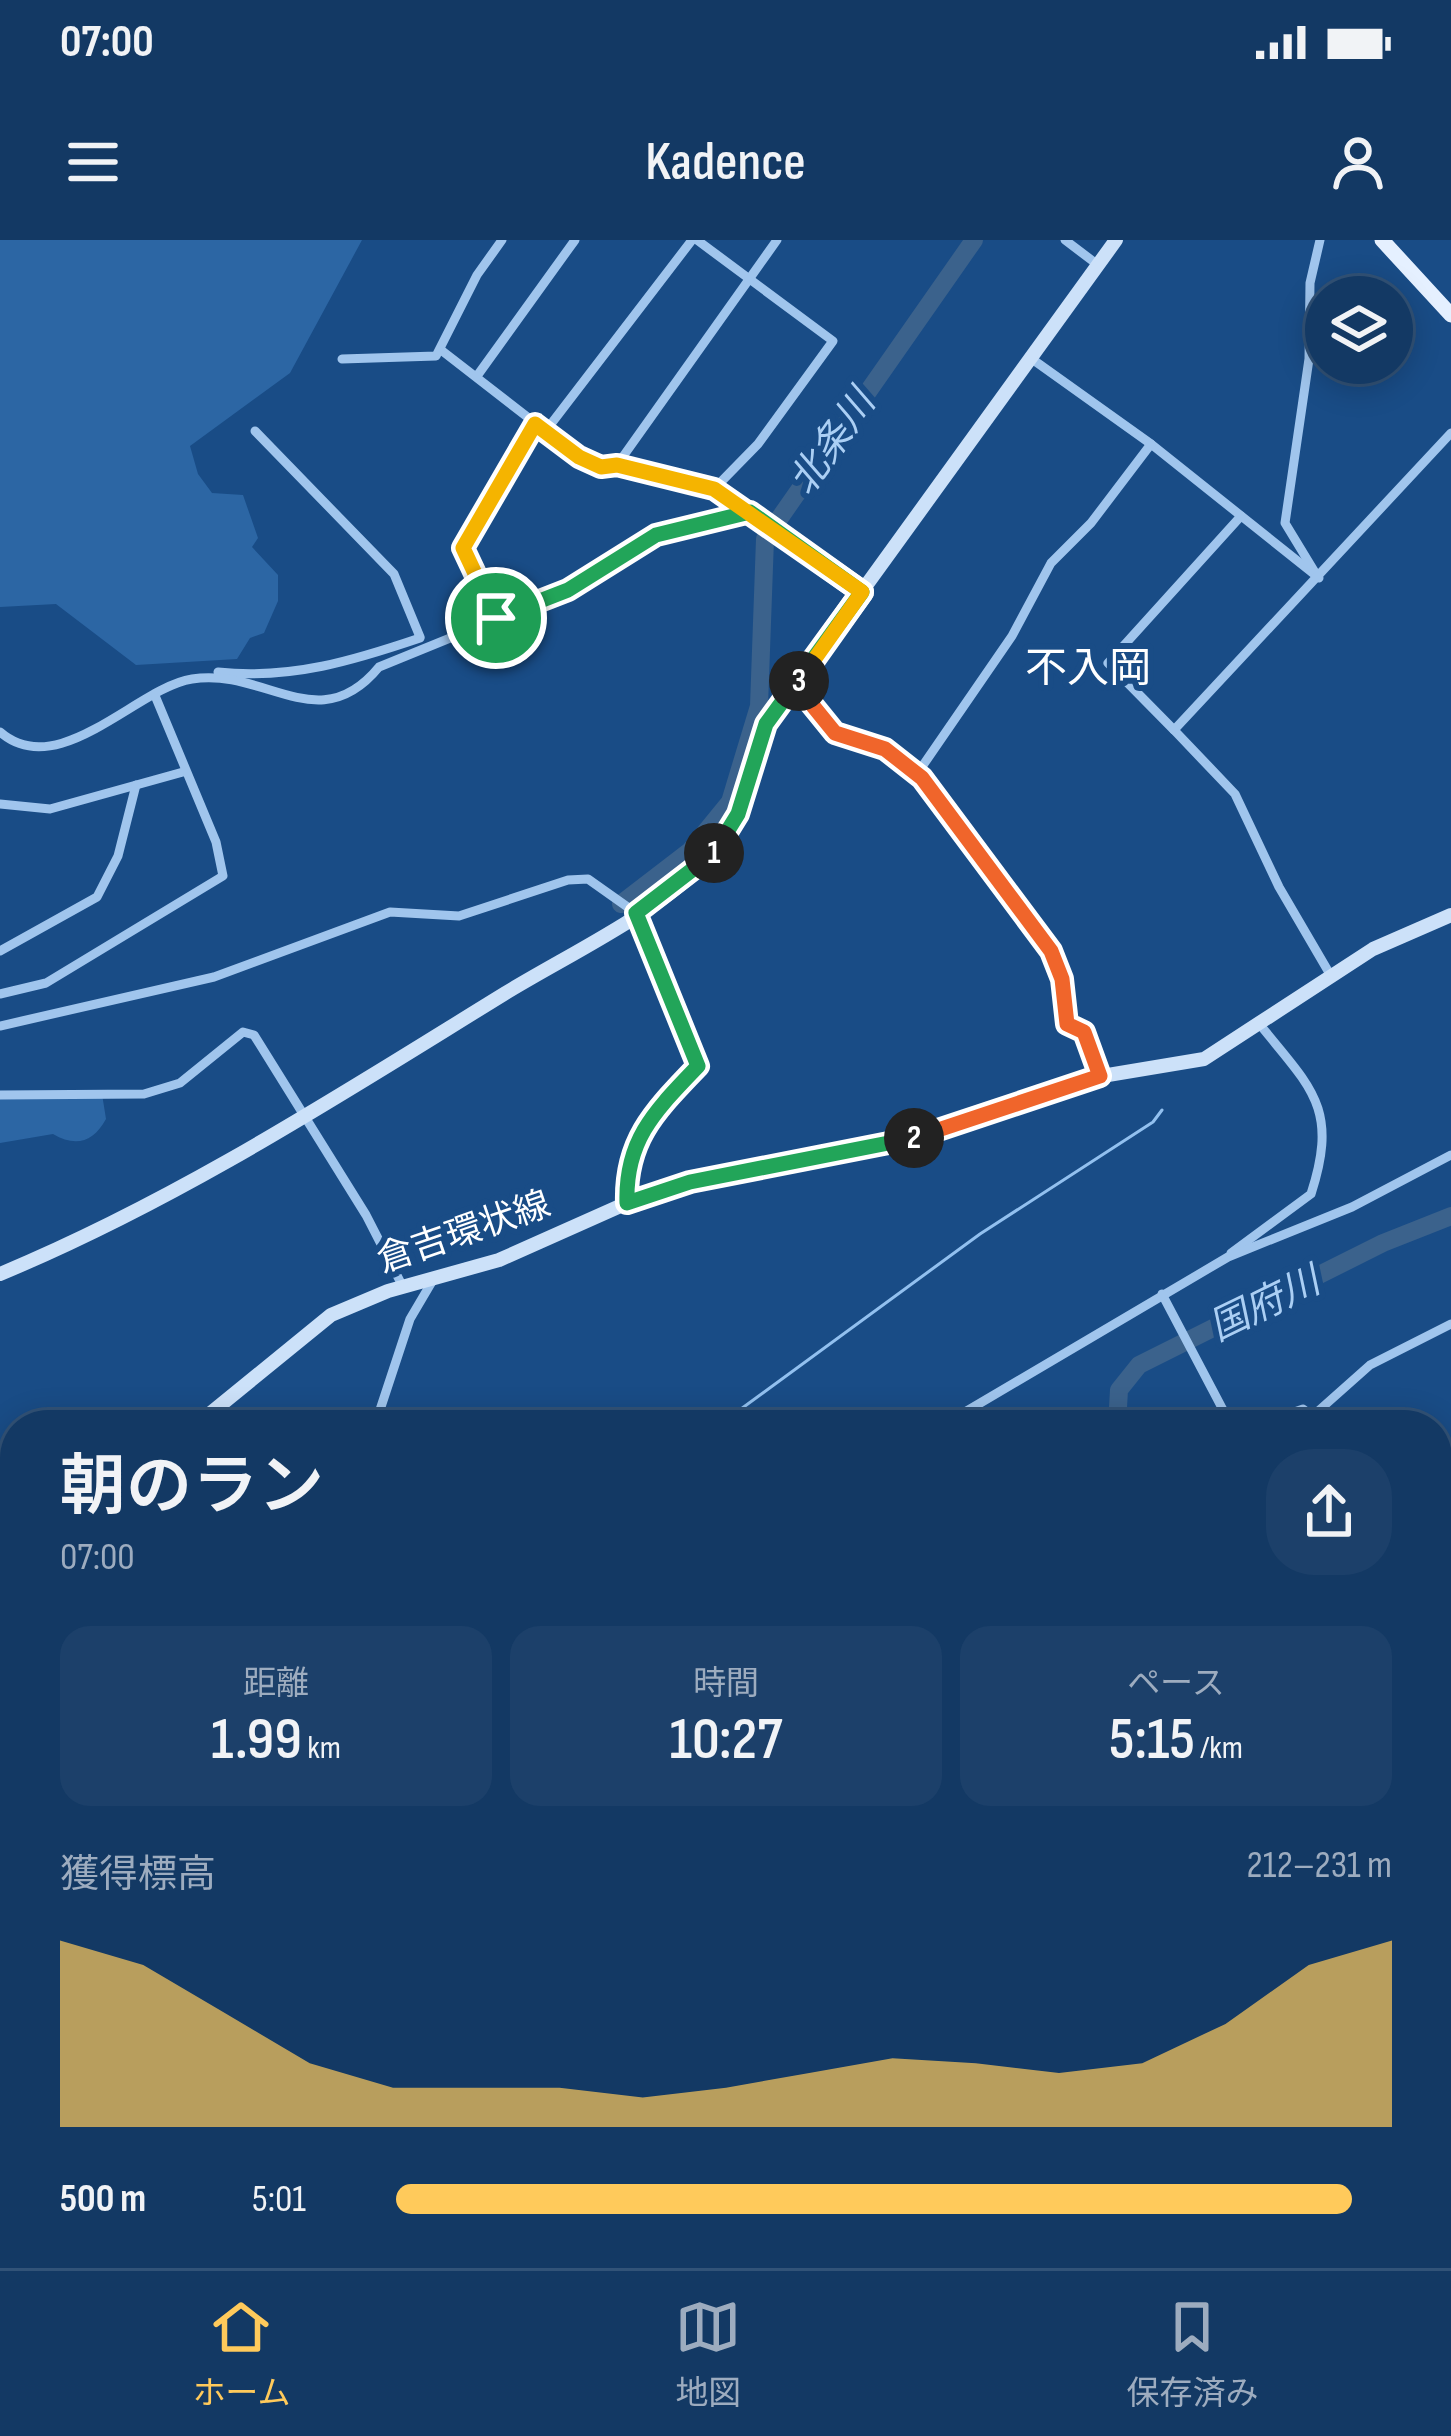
<!DOCTYPE html>
<html lang="ja">
<head>
<meta charset="utf-8">
<style>
  body { margin:0; font-family:"Sofia Sans Condensed","Noto Sans JP",sans-serif; background:#1c406a; color:#f1f3f6; height:100vh; display:flex; flex-direction:column; font-size:45px; white-space:nowrap }
  * { box-sizing:border-box; margin:0 }
  p { font-size:39px; color:#9dacbf }
  .icon { flex:none; width:66px; height:66px; fill:none; stroke:currentColor; stroke-width:2; stroke-linecap:round; stroke-linejoin:round }
  .map { position:relative; flex:1; overflow:hidden }
  .panel { position:absolute; left:0px; top:1170px; width:1452px; height:858px; display:flex; flex-direction:column; background:#133964; border-radius:48px 48px 0 0; box-shadow:0 6px 30px #0003,0 0 0 3px #325378 }
  .panel>* { flex:none }
  .buttons { position:absolute; left:1305px; top:36px; display:grid; gap:24px }
  .buttons a { display:grid; place-items:center; width:108px; height:108px; border-radius:50%; background:#133964; box-shadow:0 6px 30px #0003,0 0 0 3px #325378; font-size:60px }
  .pin { position:absolute; display:grid; place-items:center; width:102px; height:102px; color:#fff; margin:-51px; border:6px solid #fff; border-radius:50%; box-shadow:0 3px 12px #0007 }
  .km { position:absolute; width:60px; height:60px; margin:-30px; border-radius:50%; background:#222; color:#fff; font-size:33px; line-height:60px; text-align:center }
  .round { display:grid; place-items:center; flex:none; width:126px; height:126px; border-radius:48px; background:#1c406a }
  .overview { display:flex; align-items:center; justify-content:space-between; height:204px; padding:0 60px }
  h1 { font-size:66px; font-weight:600; line-height:90px }
  .metrics { display:grid; grid-template-columns:repeat(3,1fr); gap:18px; height:204px; padding:12px 60px }
  .metrics div { display:grid; align-content:center; border-radius:30px; background:#1c406a; text-align:center }
  .metrics b { font-size:60px; font-weight:600 }
  .metrics small { font-size:33px; font-weight:400 }
  .metrics p { font-size:33px }
  .chart { height:336px; padding:24px 60px }
  .chart p { display:flex; justify-content:space-between }
  .chart svg { width:100%; height:216px; margin-top:12px; fill:#ffca5b; opacity:.7 }
  ul { padding:0 60px; list-style:none; font-size:39px }
  li { display:grid; grid-template-columns:192px 144px 1fr; align-items:center; height:90px }
  li i { height:30px; border-radius:15px; background:#ffca5b }
  .status { display:flex; justify-content:space-between; align-items:center; height:84px; padding:0 60px; background:#133964; direction:ltr }
  .status svg { height:33px; fill:currentColor }
  header { display:flex; justify-content:space-between; align-items:center; height:156px; padding:0 60px; background:#133964; font-size:54px; font-weight:600 }
  .tab-bar { display:flex; justify-content:space-around; align-items:center; height:168px; border-top:3px solid #325378; background:#133964; font-size:33px; color:#9dacbf }
  .tab-bar a { display:grid; justify-items:center; gap:6px }
  .tab-bar .current { color:#ffca5b }
  .map>svg:first-child { display:block }
  .green { fill:#2c66a4 }
  .lines { fill:none; stroke-linecap:round; stroke-linejoin:round }
  .stream { stroke:#92c0ef; stroke-width:3 }
  .river { stroke:#3b628c; stroke-width:18 }
  .street { stroke:#a0c5ed; stroke-width:9 }
  .secondary { stroke:#cce1f9; stroke-width:14 }
  .primary { stroke:#e5f0ff; stroke-width:15 }
  .highway { stroke:#fff; stroke-width:18 }
  .split-1-casing { stroke:#fff; stroke-width:24 }
  .split-2-casing { stroke:#fff; stroke-width:24 }
  .split-3-casing { stroke:#fff; stroke-width:24 }
  .split-4-casing { stroke:#fff; stroke-width:24 }
  .split-1 { stroke:#22a559; stroke-width:15 }
  .split-2 { stroke:#22a559; stroke-width:15 }
  .split-3 { stroke:#f0652b; stroke-width:15 }
  .split-4 { stroke:#f5b400; stroke-width:15 }
  .labels { text-anchor:middle; dominant-baseline:central; stroke-width:12; stroke-linejoin:round; paint-order:stroke }
  .street-label { font-size:36px; fill:#fff; stroke:#194c86 }
  .water-label { font-size:39px; font-style:italic; fill:#abcff4; stroke:#194c86 }
  .quarter-label { font-size:42px; fill:#fff; stroke:#194c86 }
</style>
</head>
<body>
<div class="status"><b>07:00</b><svg viewBox="0 0 49 12"><path d="M0 12V9h3v3zM5 12V6h3v6zM10 12V3h3v9zM15 12V0h3v12zM26 1h20v11H26zM47 4h2v5h-2z"/></svg></div>
<header><svg class="icon" aria-label="menu" viewBox="0 0 24 24"><path d="M4 6h16M4 12h16M4 18h16"/></svg>Kadence<svg class="icon" aria-label="person" viewBox="0 0 24 24"><circle cx="12" cy="8" r="4"/><path d="M4 21q1-7 8-7t8 7"/></svg></header>
<div class="map">
<svg width="1451" height="2028" viewBox="0 0 1451 2028">
  <rect width="100%" height="100%" fill="#194c86"/>
  <!-- green -->
  <g class="green">
    <path d="M0,0H362L290,133L190,206L198,234L212,253L243,255L258,298L252,307L278,335V361L264,393L250,398L237,419L136,425L56,364L0,367Z"/>
    <path d="M102,854L106,879C93,903 75,907 53,894L0,903V858Z"/>
  </g>
  <g class="lines">
    <!-- stream -->
    <path class="stream" d="M719,1185L980,994L1153,882L1162,870"/>
    <!-- river -->
    <g class="river">
      <path d="M621,664L690,611L730,562L759,466L765,299L974,0"/>
      <path d="M1117,1185L1119,1150L1139,1125L1383,1003L1451,976"/>
      <path d="M121,2028L124,2013"/>
    </g>
    <!-- street -->
    <g class="street">
      <path d="M697,0L833,101L758,204L714,249"/>
      <path d="M1065,0L1098,25"/>
      <path d="M441,110L579,217L601,227L617,225L714,249L862,352"/>
      <path d="M342,119L436,116L477,35L502,0"/>
      <path d="M1032,119L1151,204L1319,338"/>
      <path d="M477,136L575,0"/>
      <path d="M535,184H551L692,0"/>
      <path d="M255,191L394,334L420,397"/>
      <path d="M617,225L777,0"/>
      <path d="M1316,334L1285,283L1309,119L1310,43L1320,0"/>
      <path d="M497,378L463,308L535,184"/>
      <path d="M218,432C291,440 355,420 420,398"/>
      <path d="M796,445L835,493L885,509L922,538L1051,711L1062,738L1067,784L1084,792L1100,836"/>
      <path d="M1174,490L1108,423L1241,276"/>
      <path d="M0,492C58,543 138,447 192,439C265,427 319,500 379,427L568,350L656,295L750,272"/>
      <path d="M917,534L1012,396L1051,323L1091,283L1151,204"/>
      <path d="M0,564L50,569L183,532"/>
      <path d="M0,711L97,657L118,616L136,545"/>
      <path d="M1331,736L1279,647L1235,554L1174,490L1451,193"/>
      <path d="M0,754L46,743L223,636L216,602L156,458"/>
      <path d="M0,786L214,737L390,672L459,676L568,640L588,639L636,673L698,826C656,869 625,899 627,963"/>
      <path d="M0,855L144,854L180,843L243,792L254,795L366,975L403,1047"/>
      <path d="M1231,1013L1311,954C1339,868 1311,848 1261,786"/>
      <path d="M1162,1054L1231,1185"/>
      <path d="M219,1169L256,1185"/>
      <path d="M1316,1173L1370,1125L1451,1084"/>
      <path d="M375,1185L410,1079L433,1040"/>
      <path d="M943,1185L1228,1017L1352,967L1451,915"/>
      <path d="M1257,1185L1303,1169L1324,1185"/>
      <path d="M1437,1254L1451,1252"/>
      <path d="M1437,1386L1451,1412"/>
      <path d="M0,1405L5,1457L15,1464"/>
      <path d="M1437,1440L1451,1419"/>
      <path d="M15,1469V1492"/>
      <path d="M1437,1558L1443,1548"/>
      <path d="M1437,1600L1451,1610"/>
      <path d="M0,1664L15,1621"/>
      <path d="M1437,1689L1451,1666"/>
      <path d="M1437,1817L1451,1793"/>
      <path d="M0,1832H15"/>
      <path d="M1437,1975L1451,1980"/>
      <path d="M837,2013L848,2028"/>
      <path d="M859,2013L881,2028"/>
      <path d="M16,2028L25,2013"/>
      <path d="M194,2028L203,2013"/>
      <path d="M268,2028L277,2013"/>
      <path d="M1070,2028L1079,2013"/>
      <path d="M1416,2028L1425,2013"/>
    </g>
    <!-- secondary -->
    <g class="secondary">
      <path d="M0,1034C178,960 340,855 504,754C571,713 655,675 710,618C744,584 752,528 766,484L1116,0"/>
      <path d="M196,1185L331,1075L388,1051L499,1020L627,963L690,942L918,897L1096,837L1204,819L1373,709L1451,675"/>
      <path d="M0,1340L15,1316"/>
      <path d="M0,1354L15,1359"/>
      <path d="M1225,2013L1250,2028"/>
      <path d="M452,2028L455,2013"/>
      <path d="M648,2028L656,2013"/>
      <path d="M819,2028L822,2013"/>
      <path d="M1448,2028L1451,2004"/>
    </g>
    <!-- primary -->
    <path class="primary" d="M1382,0L1451,75"/>
    <!-- highway -->
    <g class="highway">
      <path d="M1437,1215L1451,1212"/>
      <path d="M243,2028L252,2013"/>
    </g>
  </g>
  <g class="lines">
    <!-- split-1 casing -->
    <g class="split-1-casing">
      <path id="split-1" d="M496,378L568,350L656,295L750,272L862,352L766,484L738,574L714,613"/>
    </g>
    <!-- split-2 casing -->
    <g class="split-2-casing">
      <path id="split-2" d="M714,613L636,673L698,826C656,870 625,899 627,963L690,942L914,898"/>
    </g>
    <!-- split-3 casing -->
    <g class="split-3-casing">
      <path id="split-3" d="M799,441L796,445L835,493L885,509L922,538L1051,711L1062,739L1067,784L1084,792L1100,836L914,898"/>
    </g>
    <!-- split-4 casing -->
    <g class="split-4-casing">
      <path id="split-4" d="M496,378L463,308L535,184L579,217L601,227L617,225L714,249L862,352L799,441"/>
    </g>
    <!-- split-1 -->
    <use href="#split-1" class="split-1"/>
    <!-- split-2 -->
    <use href="#split-2" class="split-2"/>
    <!-- split-3 -->
    <use href="#split-3" class="split-3"/>
    <!-- split-4 -->
    <use href="#split-4" class="split-4"/>
  </g>
  <g class="labels">
    <!-- street labels -->
    <g class="street-label">
      <text transform="translate(464 993) rotate(-19)">倉吉環状線</text>
    </g>
    <!-- water labels -->
    <g class="water-label">
      <text transform="translate(833 203) rotate(-55)">北条川</text>
      <text transform="translate(1265 1065) rotate(-26)">国府川</text>
    </g>
    <!-- quarter labels -->
    <g class="quarter-label">
      <text x="1088" y="429">不入岡</text>
    </g>
  </g>
</svg>
<div class="buttons">
<a><svg class="icon" aria-label="layers" viewBox="0 0 24 24"><path d="M12 4l9 5-9 5-9-5zM3 14l9 5 9-5"/></svg></a>
</div>
<div class="pin" style="left:496px;top:378px;background:#1e9e55"><svg class="icon" aria-label="arrive" viewBox="0 0 24 24"><path d="M6 21V4h12l-3 4 3 4H6"/></svg></div>
<b class="km" style="left:714px;top:613px">1</b>
<b class="km" style="left:914px;top:898px">2</b>
<b class="km" style="left:799px;top:441px">3</b>
<section class="panel">
<div class="overview"><div><h1>朝のラン</h1><p>07:00</p></div><a class="round"><svg class="icon" aria-label="share" viewBox="0 0 24 24"><path d="M12 15V3M7 8l5-5 5 5M5 13v7h14v-7"/></svg></a></div>
<div class="metrics">
<div><p>距離</p><b>1.99<small> km</small></b></div>
<div><p>時間</p><b>10:27</b></div>
<div><p>ペース</p><b>5:15<small> /km</small></b></div>
</div>
<div class="chart"><p><span>獲得標高</span>212–231 m</p>
<svg viewBox="0 0 160 44" preserveAspectRatio="none"><path d="M0 44V6L10 11L20 21L30 31L40 36L50 36L60 36L70 38L80 36L90 33L100 30L110 31L120 33L130 31L140 23L150 11L160 6V44z"/></svg>
</div>
<ul>
<li><b>500 m</b>5:01<i style="width:96%"></i></li>
</ul>
</section>
</div>
<nav class="tab-bar">
<a class="current"><svg class="icon" aria-label="home" viewBox="0 0 24 24"><path d="M3 11l9-7 9 7M6 9v11h12V9"/></svg>ホーム</a>
<a><svg class="icon" aria-label="map" viewBox="0 0 24 24"><path d="M3 6l6-2 6 2 6-2v14l-6 2-6-2-6 2zM9 4v14M15 6v14"/></svg>地図</a>
<a><svg class="icon" aria-label="saved" viewBox="0 0 24 24"><path d="M7 4h10v16l-5-4-5 4z"/></svg>保存済み</a>
</nav>
</body>
</html>
